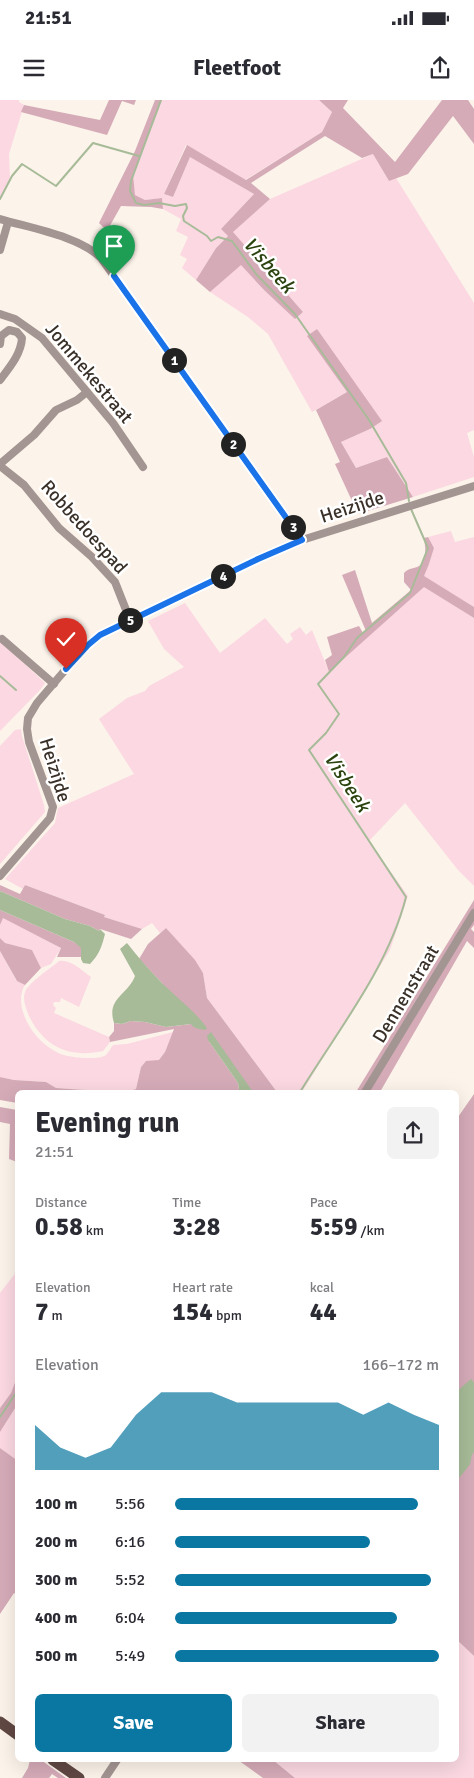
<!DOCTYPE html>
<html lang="en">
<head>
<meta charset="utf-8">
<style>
  body { margin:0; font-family:Signika,sans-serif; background:#f2f2f3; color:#2b2b33; height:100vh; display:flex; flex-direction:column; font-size:19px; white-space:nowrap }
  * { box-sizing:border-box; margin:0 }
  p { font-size:16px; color:#7c7c81 }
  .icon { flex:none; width:28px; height:28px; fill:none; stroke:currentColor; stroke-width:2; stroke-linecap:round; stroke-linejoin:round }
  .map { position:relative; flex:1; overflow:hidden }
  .side { position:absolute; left:15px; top:990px; width:444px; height:672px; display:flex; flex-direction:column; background:#fff; border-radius:8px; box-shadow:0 5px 20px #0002 }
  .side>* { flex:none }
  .pin { position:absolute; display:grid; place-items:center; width:42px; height:42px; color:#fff; margin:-51px -21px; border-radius:50% 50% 50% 0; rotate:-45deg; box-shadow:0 0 5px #0007 }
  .pin .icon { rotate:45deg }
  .km { position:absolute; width:25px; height:25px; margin:-12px; border-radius:50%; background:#222; color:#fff; font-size:14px; line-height:25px; text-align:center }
  .round { display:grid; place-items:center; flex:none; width:52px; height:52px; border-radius:8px; background:#f2f2f3 }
  .head { display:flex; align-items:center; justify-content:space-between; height:85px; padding:0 20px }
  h1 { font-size:28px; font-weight:700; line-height:38px }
  .stats { display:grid; grid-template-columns:repeat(3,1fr); gap:8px; height:85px; padding:5px 20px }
  .stats div { display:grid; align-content:center }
  .stats b { font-size:25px; font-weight:700 }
  .stats small { font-size:14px; font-weight:400 }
  .stats p { font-size:14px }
  .chart { height:140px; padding:10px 20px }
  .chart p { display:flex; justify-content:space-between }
  .chart svg { width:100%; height:90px; margin-top:5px; fill:#0977a1; opacity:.7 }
  .action { display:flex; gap:10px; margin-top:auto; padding:10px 20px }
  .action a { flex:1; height:58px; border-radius:8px; background:#0977a1; color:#fff; font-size:20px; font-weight:700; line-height:58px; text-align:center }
  .action a+a { background:#f2f2f3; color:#2b2b33 }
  ul { padding:0 20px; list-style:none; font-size:16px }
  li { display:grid; grid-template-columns:80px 60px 1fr; align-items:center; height:38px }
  li i { height:12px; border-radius:6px; background:#0977a1 }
  .status { display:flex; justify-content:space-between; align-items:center; height:35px; padding:0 25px; background:#fff; direction:ltr }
  .status svg { height:14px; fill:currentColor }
  header { display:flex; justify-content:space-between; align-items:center; height:65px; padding:0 20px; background:#fff; font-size:22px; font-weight:700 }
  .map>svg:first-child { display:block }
  .green { fill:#fbd8e2 }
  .forest { fill:#d5abb8 }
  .water { fill:#a7bb98 }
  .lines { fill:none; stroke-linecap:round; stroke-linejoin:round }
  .stream { stroke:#a7bb98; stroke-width:2 }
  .minor { stroke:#a39592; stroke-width:8 }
  .primary { stroke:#604843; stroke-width:11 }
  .route-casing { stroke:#fff; stroke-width:10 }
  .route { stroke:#1a73e8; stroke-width:6 }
  .labels { text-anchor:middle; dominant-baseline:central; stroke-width:5; stroke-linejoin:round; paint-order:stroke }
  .street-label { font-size:19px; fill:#393028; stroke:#fff }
  .water-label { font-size:20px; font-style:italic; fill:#2a430f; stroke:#fff }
</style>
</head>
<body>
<div class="status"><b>21:51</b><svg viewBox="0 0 49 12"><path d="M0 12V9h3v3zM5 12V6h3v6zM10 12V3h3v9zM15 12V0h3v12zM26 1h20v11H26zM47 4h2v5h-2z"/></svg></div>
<header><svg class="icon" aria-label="menu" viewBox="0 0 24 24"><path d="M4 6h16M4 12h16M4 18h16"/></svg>Fleetfoot<svg class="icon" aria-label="share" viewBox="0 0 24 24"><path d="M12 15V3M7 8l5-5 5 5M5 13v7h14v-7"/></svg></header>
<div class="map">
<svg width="474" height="1678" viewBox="0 0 474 1678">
  <rect width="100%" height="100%" fill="#fcf3ea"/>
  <!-- green -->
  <g class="green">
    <path d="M0,0H19V2L24,5L9,54L10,78L0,98Z"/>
    <path d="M162,0H319L332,12L322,32L245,80L186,45L164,94L173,97L190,56L254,94L221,129L228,136L216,148L196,180L182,168L187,159L180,155L188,137L176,131L181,119L163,109L162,98L145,100L135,95L133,74Z"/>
    <path d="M373,54L389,81L396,78L474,203V330L467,333L474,357V377L413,397L387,357L356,368L341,342L370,329L317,229L308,236L347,292L312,312L268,234L248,217L210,192L241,164L264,190L295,218L303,212L232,132L270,99Z"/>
    <path d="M451,431L455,442L474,437V507L423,476L429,464L434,448L428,437Z"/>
    <path d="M424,486L474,518V786L458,770L405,703L369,741L408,796L390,850L302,992H277L207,898L203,873L166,828L160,833L152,823L142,829L104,817L105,815L25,785L23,789L5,779L55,723L58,708L134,674L99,619L127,598L145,591L149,586L184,567L164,549L148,521L185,503L220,553L265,518L287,544L293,539L290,534L300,527L306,535L312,530L329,572Z"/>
    <path d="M0,541L45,583L40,590L0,631Z"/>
    <path d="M21,629L22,636L44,705L45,712L0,764V646L15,630Z"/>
    <path d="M3,817L61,848L51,864L41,868L32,850L4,843L0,838V825Z"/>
    <path d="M0,851L16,880L25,885C12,906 33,939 53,950C62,956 72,957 83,958C89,958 100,959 106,955C108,953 111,948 113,945L127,944L173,932L165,952L159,961H146L141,967L136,989L126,992H115L56,988L46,982L14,980L0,977Z"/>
    <path d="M59,861C71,859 81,870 91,877L79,907L61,898L60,902H54L53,905L56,908L54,913L109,937L110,942L103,951C70,958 46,948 30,918C27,911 22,900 25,892C28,883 51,868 59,861Z"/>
    <path d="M17,1171V1277L11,1293L0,1308V1193Z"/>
    <path d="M17,1305V1361L0,1348V1332Z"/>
    <path d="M456,1539L474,1556V1678H295L273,1660H456Z"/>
  </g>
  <!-- forest -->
  <g class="forest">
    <path d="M109,0H136L134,5L122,1L107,35L21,12L24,5L100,20Z"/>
    <path d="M155,0H162L133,74L135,95L145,100L162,98L163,109L151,107L121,106L107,131L99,123L135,51Z"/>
    <path d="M319,0H348L343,8L395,62L442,0H468L474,9V44L453,16L408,74L389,81L373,54L362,58L325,36L251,83L270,99L233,132L303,212L295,219L264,190L241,165L210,192L196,180L216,148L228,136L221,129L254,94L190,57L173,97L164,94L187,45L246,80L322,32L332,12Z"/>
    <path d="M317,229L382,321L370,329L341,342L356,368L387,357L413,397L358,414L335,364L340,362L316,310L347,292L307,236Z"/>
    <path d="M428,437L434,448L429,464L424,476L474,507V518L424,487L329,572L325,560L332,555L327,537L359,526L363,533L366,531L342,475L355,470L372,523L411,490L404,482V473C410,467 414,469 419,466C428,461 425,445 424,438Z"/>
    <path d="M0,785L20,794L25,785L105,815L104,817L142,829L131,839L100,829L99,831L90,826L65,819L0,791Z"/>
    <path d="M474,800V825L471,829L474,832V848L467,841L380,992H356Z"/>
    <path d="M0,810L74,842L81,847L82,857H57L61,848L3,818L0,825Z"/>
    <path d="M166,828L195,860L203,873L207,898L277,992H253L208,940L238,983L239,990L237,992H126L136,989L141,967L146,961L159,960L165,952L174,929L110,942L109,937L114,931V923L122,924L131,921L145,922L166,927L191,924L162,883L139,859L148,844Z"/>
    <path d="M0,838L5,843L32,850L41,868L25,885L17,881L0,851Z"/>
    <path d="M0,977L14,980L46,982L56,988L115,992H42L37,990L36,992H18L17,1003L0,1000Z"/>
    <path d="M474,994V1556L456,1539V1020Z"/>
    <path d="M0,1007L17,1010V1062L9,1059L10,1024L0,1022Z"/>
    <path d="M17,1277V1305L0,1332V1308L11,1293Z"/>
    <path d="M0,1348L18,1361L17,1495L14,1493L0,1514Z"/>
    <path d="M30,1660H41L66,1678H58L52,1674L49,1678H22L28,1668Z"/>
    <path d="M238,1660H273L295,1678H263Z"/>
  </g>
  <!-- water -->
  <g class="water">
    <path d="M0,791L65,819L90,826L99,831L100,829L105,834C102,846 99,855 90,864L83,863L81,859V848L74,842L0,810Z"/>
    <path d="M127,843C138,857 150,871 163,884C178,899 195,911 207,928L205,930C200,929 194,929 191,924L166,927L145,922L131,921L122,924L114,923C106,898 128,895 135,876L120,849Z"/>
    <path d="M211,932L253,992H237L239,990L238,983L208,940L207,936Z"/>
    <path d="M471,1279L474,1282V1352C470,1357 472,1359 470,1364C468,1368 459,1377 456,1382V1292Z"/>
  </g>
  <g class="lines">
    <!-- stream -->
    <g class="stream">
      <path d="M161,0L131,81L130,91L136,103L144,105L159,103L175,106L186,104L187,108L183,116L184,121L207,136L211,141L218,137L232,141L256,174L295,214L369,320L406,383L409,401"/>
      <path d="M0,99L12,76L22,64L56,86L93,43L139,56"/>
      <path d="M0,576L16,590"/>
      <path d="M300,992C338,930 388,868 406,797L309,650L326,633L339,614L318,584L344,557L357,538L410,493L428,448L411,409"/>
      <path d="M0,1317L18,1290"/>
    </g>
    <!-- minor -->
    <g class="minor">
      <path d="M0,119C30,128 79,136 101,158L302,440"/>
      <path d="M0,150L8,122"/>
      <path d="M0,214L15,219L42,238L113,323L143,367"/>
      <path d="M0,244L1,236L9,230L17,232L22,238C21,254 10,267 0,280"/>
      <path d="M0,364L34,335L56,310L77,300L87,292"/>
      <path d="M0,366L24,385L59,428L92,457L115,482L130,520"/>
      <path d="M2,539L54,584"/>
      <path d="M0,776L50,718L53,707L29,642L27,629L28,618L37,603L66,569L88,545L100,535L258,459L302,440L474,386"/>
      <path d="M365,992L474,813"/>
      <path d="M105,1678L117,1660"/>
    </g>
    <!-- primary -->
    <g class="primary">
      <path d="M0,1622L18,1635"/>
      <path d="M53,1660L79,1678"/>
    </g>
  </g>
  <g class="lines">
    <!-- route casing -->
    <g class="route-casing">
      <path id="route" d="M66,569L88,545L100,535L258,459L302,440L114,176"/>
    </g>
    <!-- route -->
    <use href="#route" class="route"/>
  </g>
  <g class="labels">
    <!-- street labels -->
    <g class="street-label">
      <text transform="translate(89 273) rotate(50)">Jommekestraat</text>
      <text transform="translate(352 407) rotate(-18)">Heizijde</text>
      <text transform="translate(84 427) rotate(48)">Robbedoespad</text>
      <text transform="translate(55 670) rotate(73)">Heizijde</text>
      <text transform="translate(406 894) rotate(-59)">Dennenstraat</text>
    </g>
    <!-- water labels -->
    <g class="water-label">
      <text transform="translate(269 165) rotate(49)">Visbeek</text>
      <text transform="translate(347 682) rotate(57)">Visbeek</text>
    </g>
  </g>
</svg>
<div class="pin" style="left:114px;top:176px;background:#1e9e55"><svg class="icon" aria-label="arrive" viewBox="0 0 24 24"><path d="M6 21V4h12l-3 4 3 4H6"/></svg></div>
<div class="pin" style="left:66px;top:569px;background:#d93025"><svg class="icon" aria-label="check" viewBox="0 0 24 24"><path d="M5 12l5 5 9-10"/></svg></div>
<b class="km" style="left:174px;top:260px">1</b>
<b class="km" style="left:233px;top:344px">2</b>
<b class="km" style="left:293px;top:427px">3</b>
<b class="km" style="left:223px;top:476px">4</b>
<b class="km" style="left:130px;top:520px">5</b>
<section class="side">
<div class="head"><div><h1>Evening run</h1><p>21:51</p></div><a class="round"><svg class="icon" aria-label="share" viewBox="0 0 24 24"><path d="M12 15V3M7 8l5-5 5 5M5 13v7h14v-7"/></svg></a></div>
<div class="stats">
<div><p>Distance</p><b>0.58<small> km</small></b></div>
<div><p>Time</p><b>3:28</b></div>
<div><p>Pace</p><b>5:59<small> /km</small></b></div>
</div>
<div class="stats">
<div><p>Elevation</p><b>7<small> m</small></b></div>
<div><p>Heart rate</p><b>154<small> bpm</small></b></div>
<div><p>kcal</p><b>44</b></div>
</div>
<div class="chart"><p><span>Elevation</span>166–172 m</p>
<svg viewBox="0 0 160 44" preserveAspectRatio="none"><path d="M0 44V22L10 33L20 38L30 33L40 17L50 6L60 6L70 6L80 11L90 11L100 11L110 11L120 11L130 17L140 11L150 17L160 22V44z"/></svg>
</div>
<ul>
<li><b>100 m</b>5:56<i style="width:92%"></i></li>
<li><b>200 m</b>6:16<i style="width:74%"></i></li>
<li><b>300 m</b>5:52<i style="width:97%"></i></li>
<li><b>400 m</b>6:04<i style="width:84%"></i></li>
<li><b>500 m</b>5:49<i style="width:100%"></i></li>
</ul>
<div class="action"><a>Save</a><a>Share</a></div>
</section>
</div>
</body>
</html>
